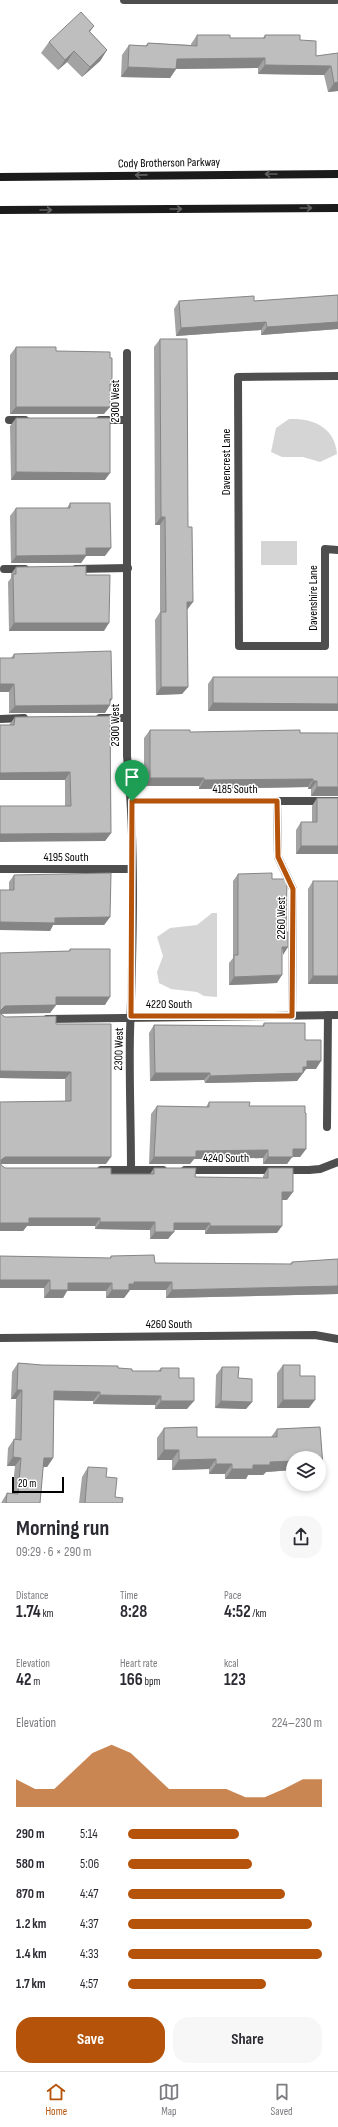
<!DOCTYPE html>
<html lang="en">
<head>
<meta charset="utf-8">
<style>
  body { margin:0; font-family:"Sofia Sans Condensed",sans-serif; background:#f7f7f7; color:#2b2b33; height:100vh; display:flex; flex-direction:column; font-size:15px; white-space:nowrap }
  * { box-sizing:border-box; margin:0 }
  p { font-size:13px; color:#7c7c81 }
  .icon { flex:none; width:22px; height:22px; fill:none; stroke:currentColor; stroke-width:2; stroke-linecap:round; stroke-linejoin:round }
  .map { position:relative; height:1503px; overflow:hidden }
  .side { display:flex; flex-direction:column; background:#fff; flex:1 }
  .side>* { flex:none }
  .buttons { position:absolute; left:286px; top:1451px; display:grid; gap:8px }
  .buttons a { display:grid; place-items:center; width:40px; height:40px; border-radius:50%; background:#fff; box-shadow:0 2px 6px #0003; font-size:20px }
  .scale { position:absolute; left:12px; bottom:10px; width:52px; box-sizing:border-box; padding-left:4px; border:2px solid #000; border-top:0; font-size:11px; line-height:14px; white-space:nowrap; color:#000; -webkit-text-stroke:3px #fff; paint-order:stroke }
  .pin { position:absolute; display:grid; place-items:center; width:34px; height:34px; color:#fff; margin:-41px -17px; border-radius:50% 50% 50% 0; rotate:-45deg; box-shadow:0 0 4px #0007 }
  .pin .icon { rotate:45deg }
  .round { display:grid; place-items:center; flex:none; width:42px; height:42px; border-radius:16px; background:#f7f7f7 }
  .headline { display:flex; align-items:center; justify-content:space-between; height:68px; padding:0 16px }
  h1 { font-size:22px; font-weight:700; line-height:30px }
  .stats { display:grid; grid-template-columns:repeat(3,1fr); gap:6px; height:68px; padding:4px 16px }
  .stats div { display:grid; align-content:center }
  .stats b { font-size:17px; font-weight:700 }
  .stats small { font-size:11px; font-weight:400 }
  .stats p { font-size:11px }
  .chart { height:112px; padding:8px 16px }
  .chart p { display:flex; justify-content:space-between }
  .chart svg { width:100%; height:72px; margin-top:4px; fill:#b45309; opacity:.7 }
  .primary-button { display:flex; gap:8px; margin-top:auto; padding:8px 16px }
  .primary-button a { flex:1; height:46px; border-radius:16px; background:#b45309; color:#fff; font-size:16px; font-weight:700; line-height:46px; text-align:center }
  .primary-button a+a { background:#f7f7f7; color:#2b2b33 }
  ul { padding:0 16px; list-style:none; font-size:13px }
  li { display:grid; grid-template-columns:64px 48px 1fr; align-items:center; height:30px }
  li i { height:10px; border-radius:5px; background:#b45309 }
  .tabs { display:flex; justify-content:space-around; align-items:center; height:56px; border-top:1px solid #e1e1e2; background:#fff; font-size:11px; color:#7c7c81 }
  .tabs a { display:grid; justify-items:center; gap:2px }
  .tabs .active { color:#b45309 }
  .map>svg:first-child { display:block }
  .green { fill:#d5d5d5 }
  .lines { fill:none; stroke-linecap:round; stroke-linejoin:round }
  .lane { stroke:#4e4e4e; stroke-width:8 }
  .street { stroke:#4e4e4e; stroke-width:8 }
  .secondary { stroke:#1b1b1b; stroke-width:8 }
  .wall { fill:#a3a3a3 }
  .shaded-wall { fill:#858585 }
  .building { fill:#bebebe; stroke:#858585 }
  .oneway { stroke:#5f5f5f }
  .route-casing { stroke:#fff; stroke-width:8 }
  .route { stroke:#b45309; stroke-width:5 }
  .labels { text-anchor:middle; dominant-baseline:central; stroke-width:3; stroke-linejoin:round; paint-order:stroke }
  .street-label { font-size:12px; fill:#000; stroke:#fff }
</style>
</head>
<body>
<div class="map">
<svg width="338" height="1503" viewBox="0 0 338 1503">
  <rect width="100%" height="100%" fill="#fff"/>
  <!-- green -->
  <g class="green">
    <path d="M289,419C313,418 335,427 337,454L320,462L303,457H282L271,452L276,428Z"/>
    <rect x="261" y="541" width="36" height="24"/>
    <path d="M212,913H217V997L204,996L197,992L171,989L159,983L157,972L163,956L157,937L170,928L197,925Z"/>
  </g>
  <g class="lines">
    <!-- lane -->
    <path class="lane" d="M327,1127L328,1015"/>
    <!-- street -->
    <g class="street">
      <path d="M124,0H336"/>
      <path d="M127,353V756C136,848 133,941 130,1033C129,1078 131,1124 131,1170"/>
      <path d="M338,376L238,377L239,646H325V549L338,550"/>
      <path d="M9,420H25"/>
      <path d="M100,420H127"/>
      <path d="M4,569H25"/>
      <path d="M76,569L128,568"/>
      <path d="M100,718H127"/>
      <path d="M0,719L24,718"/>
      <path d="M132,801H338"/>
      <path d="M277,801L278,857L293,889L292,1016"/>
      <path d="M0,869H132"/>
      <path d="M47,1019L338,1015"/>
      <path d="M101,1170H163"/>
      <path d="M185,1170H309L320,1169L338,1162"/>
      <path d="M0,1338L315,1335L338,1339"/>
    </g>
    <!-- secondary -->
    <g class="secondary">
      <path d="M0,177L338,174"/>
      <path d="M0,210L338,208"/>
    </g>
  </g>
  <!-- wall -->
  <g class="wall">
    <path d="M94,26L90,32L107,50L100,61L82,77L67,62L58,70L41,53L49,42Z"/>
    <path d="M197,35L230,38H263L265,35L300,40L316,56L338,53V91L328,92L324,75L258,74V68L176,69L170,78L121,77L122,55L129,45L145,46L148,43L191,45V44Z"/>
    <path d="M338,295V329L261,335V330L176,336L174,309L179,301H254Z"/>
    <path d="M160,339L187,610L188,687L182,694L156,695L155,620L160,612V525H155L154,347Z"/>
    <path d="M16,347L56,351L112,384L110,386L104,414H10V355Z"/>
    <path d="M16,418L105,480H11L10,426Z"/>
    <path d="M70,503L105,556H86L81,563H11L10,516L16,508H67Z"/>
    <path d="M16,567L86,575L104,631H9L8,582L11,578V574Z"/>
    <path d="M14,654L110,702L105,713H9V692L11,658Z"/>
    <path d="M213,677H338V711H208V684Z"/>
    <path d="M110,716L111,833L105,841L65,806V780H0V725H9L15,717Z"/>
    <path d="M150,730L190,732L338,733V796H311V789H308V787L199,789V786H144V738Z"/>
    <path d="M317,798H338V854H296V830L301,822H312V806Z"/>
    <path d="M238,874L272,879L282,955L277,983L229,985V963L233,958V881Z"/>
    <path d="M14,875L110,917L104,925H53L50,931L9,890V882Z"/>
    <path d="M313,881L338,984H308V889Z"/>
    <path d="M70,949L105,1005H56L50,1013H1V1014L5,1017L56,1024L106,1164H1V1165L5,1168L111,1174H150L154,1168L195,1177L263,1178V1176L268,1168L287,1200H282L277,1233L205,1234V1230H174L168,1239H150V1230L95,1229V1226H27L23,1231H0V1102L65,1101V1079L0,1078V953L69,951Z"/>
    <path d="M264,1023L305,1040L316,1069H306L297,1081L205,1083L204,1080L150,1081L149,1033L154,1025L262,1026Z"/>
    <path d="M209,1102L249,1106L306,1149L300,1157H292L287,1164H263V1158L194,1159L190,1164H149L151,1114L157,1106L206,1107Z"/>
    <path d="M0,1256L110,1258L111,1256L155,1263L290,1264L292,1262L338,1259V1294L166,1298V1290H130L124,1298H106V1291H67L63,1298H44V1288H0Z"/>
    <path d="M18,1363L42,1365L118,1368L132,1371H158L161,1368L179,1378L187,1409H155V1405L93,1404V1401L54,1400L53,1458L47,1467H43L40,1503H1L7,1493L12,1494L15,1466H7L8,1448L14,1439H15L16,1399H11L12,1372Z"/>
    <path d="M283,1365L300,1376L309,1408H277V1373Z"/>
    <path d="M222,1367L238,1378L252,1402L246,1409L215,1408L216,1375Z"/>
    <path d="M197,1427V1437H271L277,1429L320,1427L323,1466L319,1471V1458H293V1470L266,1472L263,1475H248L246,1479H225V1474H209V1469L172,1470V1460H157V1438L164,1428Z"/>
    <path d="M88,1467L106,1477L115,1497L122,1503H79L82,1477Z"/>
  </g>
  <!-- shaded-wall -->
  <g class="shaded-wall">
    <path d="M107,50L100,61L82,77L90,67Z"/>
    <path d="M74,51L67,62L58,70L65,60Z"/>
    <path d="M265,58L258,68L170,69L177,59Z"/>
    <path d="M265,65L331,66L324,75L258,74Z"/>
    <path d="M128,67L176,69L170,78L121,77Z"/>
    <path d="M338,82V91L328,92L334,83Z"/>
    <path d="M266,322L261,330L176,336L181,328Z"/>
    <path d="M338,322V329L261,335L267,327Z"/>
    <path d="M16,407H110L104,414H10Z"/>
    <path d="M16,472L110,473L105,480H11Z"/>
    <path d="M161,517H165L160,525H155Z"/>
    <path d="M86,548H111L105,556H86L81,563H11L16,556Z"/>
    <path d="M187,602H193L187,610Z"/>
    <path d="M14,623H109L104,631H9Z"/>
    <path d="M0,684H14L9,692H0Z"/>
    <path d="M161,687H188L182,694L156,695Z"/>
    <path d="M110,699H112L108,705H110L105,713H9L15,706Z"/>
    <path d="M213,703L338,704V711H208Z"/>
    <path d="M70,772L65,780H0V773Z"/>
    <path d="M150,778H204L199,786H144Z"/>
    <path d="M313,779L308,787L199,789L204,780Z"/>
    <path d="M313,781H317L311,789H308Z"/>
    <path d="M317,787H338V796H311Z"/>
    <path d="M111,833L105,841L0,842V834Z"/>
    <path d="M301,846H338V854H296Z"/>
    <path d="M110,917L104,925H53L50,931L0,930V922L55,918Z"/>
    <path d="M282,947H288L283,955Z"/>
    <path d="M282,975L277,983L229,985L234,977Z"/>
    <path d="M313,976H338V984H308Z"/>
    <path d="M56,997H110L105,1005H56L50,1013L0,1014V1011L5,1006Z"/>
    <path d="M307,1061H321L316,1069H306L297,1081L205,1083L210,1076Z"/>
    <path d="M7,1070L71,1072L65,1079L0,1078V1071Z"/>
    <path d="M155,1073H210L204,1080L150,1081Z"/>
    <path d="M293,1149H306L300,1157H292L287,1164H263L268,1157Z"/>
    <path d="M226,1150H268L263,1158L194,1159L190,1164H149L154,1157L196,1151Z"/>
    <path d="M5,1157H111L106,1164H0V1161Z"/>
    <path d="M282,1192H293L287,1200H277Z"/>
    <path d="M29,1218H100L95,1226H27L23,1231H0V1223Z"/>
    <path d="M100,1222H155L150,1230L95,1229Z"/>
    <path d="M174,1223H210L205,1230H168Z"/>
    <path d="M210,1226H282L277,1233L205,1234Z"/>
    <path d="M155,1232H174L168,1239H150Z"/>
    <path d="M0,1280H50L44,1288H0Z"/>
    <path d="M134,1282H172L166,1290H130L124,1298H106L112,1290L129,1284Z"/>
    <path d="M68,1283H112L106,1291H67L63,1298H44L50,1290Z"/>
    <path d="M338,1286V1294L166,1298L172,1290Z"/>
    <path d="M17,1390H22L16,1399H11Z"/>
    <path d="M54,1391L100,1392L93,1401L48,1400Z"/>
    <path d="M100,1395L161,1396L155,1405L93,1404Z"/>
    <path d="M283,1400H315L309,1408H277Z"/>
    <path d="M161,1401H194L187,1409H155Z"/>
    <path d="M221,1401L252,1402L246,1409L215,1408Z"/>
    <path d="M164,1450H179L172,1460H157Z"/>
    <path d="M13,1457L21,1458L15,1466H7Z"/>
    <path d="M44,1458H53L47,1467H38Z"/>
    <path d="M216,1459L209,1469L172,1470L179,1460Z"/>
    <path d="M293,1461V1470L266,1472L263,1475H248L246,1479H225L232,1469L270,1462Z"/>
    <path d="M216,1464H232L225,1474H209Z"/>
    <path d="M319,1466H323L319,1471Z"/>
  </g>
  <!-- building -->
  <g class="building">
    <path d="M81,12L94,26L89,31L107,50L90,67L74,51L65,60L49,42Z"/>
    <path d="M197,35H230V38H265V35H300V40L316,41V56L338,53V82L334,83L331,66L265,65V58L177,59L176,69L128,67L129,45L147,46L148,43L197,46Z"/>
    <path d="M338,295V322L267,327L266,322L181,328L179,301L254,296V301Z"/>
    <path d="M160,339H187L188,527H192L193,602H187L188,687H161V612H166L165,517H161Z"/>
    <path d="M16,347H56V351L110,352V358H112V384H110V407H16Z"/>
    <path d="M16,418H110V473L16,472Z"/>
    <path d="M70,503H110L111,548H86V555L16,556V508H70Z"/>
    <path d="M86,566V575H110L109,623H14L13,574H16V567Z"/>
    <path d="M111,651L112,699H110V705L15,706L14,684H0V658H14V654Z"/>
    <path d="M213,677H338V704L213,703Z"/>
    <path d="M110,716L111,833L0,834V806H71L70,772L0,773V725H14L15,717Z"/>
    <path d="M150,730H190V732L300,730V733H338V787H317V781H313V779L204,780V778H150Z"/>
    <path d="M317,798H338V846H301V822H317Z"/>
    <path d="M111,873L110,917L55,918V923L0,922V890H14V875Z"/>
    <path d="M272,873V879H287L286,932H288V947H282V975L234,977V955H238V874Z"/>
    <rect x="313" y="881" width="25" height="95"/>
    <path d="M70,949H110V997H56V1005L5,1006L0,1011V953L70,951Z"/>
    <path d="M0,1011L1,1014L5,1017L56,1016V1024H111V1157H5L1,1160V1165L5,1168H111V1174H154V1168H196L195,1177L268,1178V1168H293V1192H282V1226H210V1223H174V1232H155V1222H100V1218H29V1223H0V1102L71,1101V1072L0,1071Z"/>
    <path d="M264,1023H305V1040H321V1061H307V1067H303V1073L210,1076V1073H155L154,1025L264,1026Z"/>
    <path d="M209,1102H250L249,1106H305V1113H306V1149H293V1157H268V1150L196,1151V1157H154L157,1106L209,1107Z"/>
    <path d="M154,1255L155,1263L292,1264V1262L338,1259V1286L172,1290V1282H134V1284H129V1290H112V1283H68V1290H50V1280H0V1256L111,1258V1256Z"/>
    <path d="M18,1363L42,1365L118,1366V1368L132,1369V1371H161V1368H179V1378H194V1401H161V1396L100,1395V1392L54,1391L53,1458H44L40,1503H6L7,1493L18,1494L21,1458L13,1457L14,1439L21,1440L22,1390H17Z"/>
    <path d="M283,1365H300V1376H315V1400H283Z"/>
    <path d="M222,1367H239L238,1378L252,1379V1402L221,1401Z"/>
    <path d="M197,1427V1437H277V1429L320,1427L323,1466H319V1458H293V1461L270,1462V1465H253V1469H232V1464H216V1459L179,1460V1450H164V1428Z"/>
    <path d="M88,1467L107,1468L106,1477L117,1478L115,1497L123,1498L122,1503H85Z"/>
  </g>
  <!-- one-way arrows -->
  <defs><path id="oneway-shaft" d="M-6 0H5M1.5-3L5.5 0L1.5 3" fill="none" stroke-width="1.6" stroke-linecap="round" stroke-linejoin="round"/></defs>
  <g class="oneway">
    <use href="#oneway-shaft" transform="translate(271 174) rotate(180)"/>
    <use href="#oneway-shaft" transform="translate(141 175) rotate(179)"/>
    <use href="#oneway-shaft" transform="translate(306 208)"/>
    <use href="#oneway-shaft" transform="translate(176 209)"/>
    <use href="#oneway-shaft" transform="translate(46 210)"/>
  </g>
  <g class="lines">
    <!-- route casing -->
    <g class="route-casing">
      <path id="route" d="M132,801H277L278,857L293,889L292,1016H131Z"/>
    </g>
    <!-- route -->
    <use href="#route" class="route"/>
  </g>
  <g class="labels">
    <!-- street labels -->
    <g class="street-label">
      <text transform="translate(169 163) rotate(-1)">Cody Brotherson Parkway</text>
      <text transform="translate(115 401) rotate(-90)">2300 West</text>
      <text transform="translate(226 462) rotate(-90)">Davencrest Lane</text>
      <text transform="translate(313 598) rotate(-90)">Davenshire Lane</text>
      <text transform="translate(115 725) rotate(-90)">2300 West</text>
      <text x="235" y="789">4185 South</text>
      <text x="66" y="857">4195 South</text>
      <text transform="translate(281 918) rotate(-90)">2260 West</text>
      <text x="169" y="1004">4220 South</text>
      <text transform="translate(119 1049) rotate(-89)">2300 West</text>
      <text x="226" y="1158">4240 South</text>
      <text x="169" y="1324">4260 South</text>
    </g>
  </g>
</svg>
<div class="buttons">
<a><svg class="icon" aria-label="layers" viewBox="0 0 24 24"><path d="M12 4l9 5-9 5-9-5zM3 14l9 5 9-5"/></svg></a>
</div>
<div class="scale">20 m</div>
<div class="pin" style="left:132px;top:801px;background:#1e9e55"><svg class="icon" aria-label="arrive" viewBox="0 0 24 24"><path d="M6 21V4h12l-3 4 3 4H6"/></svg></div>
</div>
<section class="side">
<div class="headline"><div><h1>Morning run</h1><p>09:29 · 6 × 290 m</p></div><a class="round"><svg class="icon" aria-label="share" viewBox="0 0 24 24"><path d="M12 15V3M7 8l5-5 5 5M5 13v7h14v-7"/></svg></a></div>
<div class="stats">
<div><p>Distance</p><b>1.74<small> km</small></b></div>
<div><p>Time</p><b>8:28</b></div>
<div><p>Pace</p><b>4:52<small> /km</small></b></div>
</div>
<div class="stats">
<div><p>Elevation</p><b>42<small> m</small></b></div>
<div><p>Heart rate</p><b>166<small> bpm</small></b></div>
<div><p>kcal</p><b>123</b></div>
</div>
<div class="chart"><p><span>Elevation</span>224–230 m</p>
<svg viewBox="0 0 160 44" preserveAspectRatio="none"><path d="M0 44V27L10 33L20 33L30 22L40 11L50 6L60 11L70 22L80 33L90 33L100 33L110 33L120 38L130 38L140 33L150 27L160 27V44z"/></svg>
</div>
<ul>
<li><b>290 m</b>5:14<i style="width:57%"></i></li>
<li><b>580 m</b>5:06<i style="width:64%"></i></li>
<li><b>870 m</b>4:47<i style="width:81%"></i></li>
<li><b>1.2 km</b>4:37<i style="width:95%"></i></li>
<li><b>1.4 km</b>4:33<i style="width:100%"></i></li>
<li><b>1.7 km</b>4:57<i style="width:71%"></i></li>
</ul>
<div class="primary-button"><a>Save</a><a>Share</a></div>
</section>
<nav class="tabs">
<a class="active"><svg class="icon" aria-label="home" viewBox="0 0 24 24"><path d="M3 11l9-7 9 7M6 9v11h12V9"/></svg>Home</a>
<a><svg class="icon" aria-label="map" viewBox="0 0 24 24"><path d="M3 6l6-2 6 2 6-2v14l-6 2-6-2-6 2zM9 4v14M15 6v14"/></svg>Map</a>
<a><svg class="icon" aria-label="saved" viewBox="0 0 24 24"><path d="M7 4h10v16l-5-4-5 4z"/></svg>Saved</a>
</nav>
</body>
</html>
